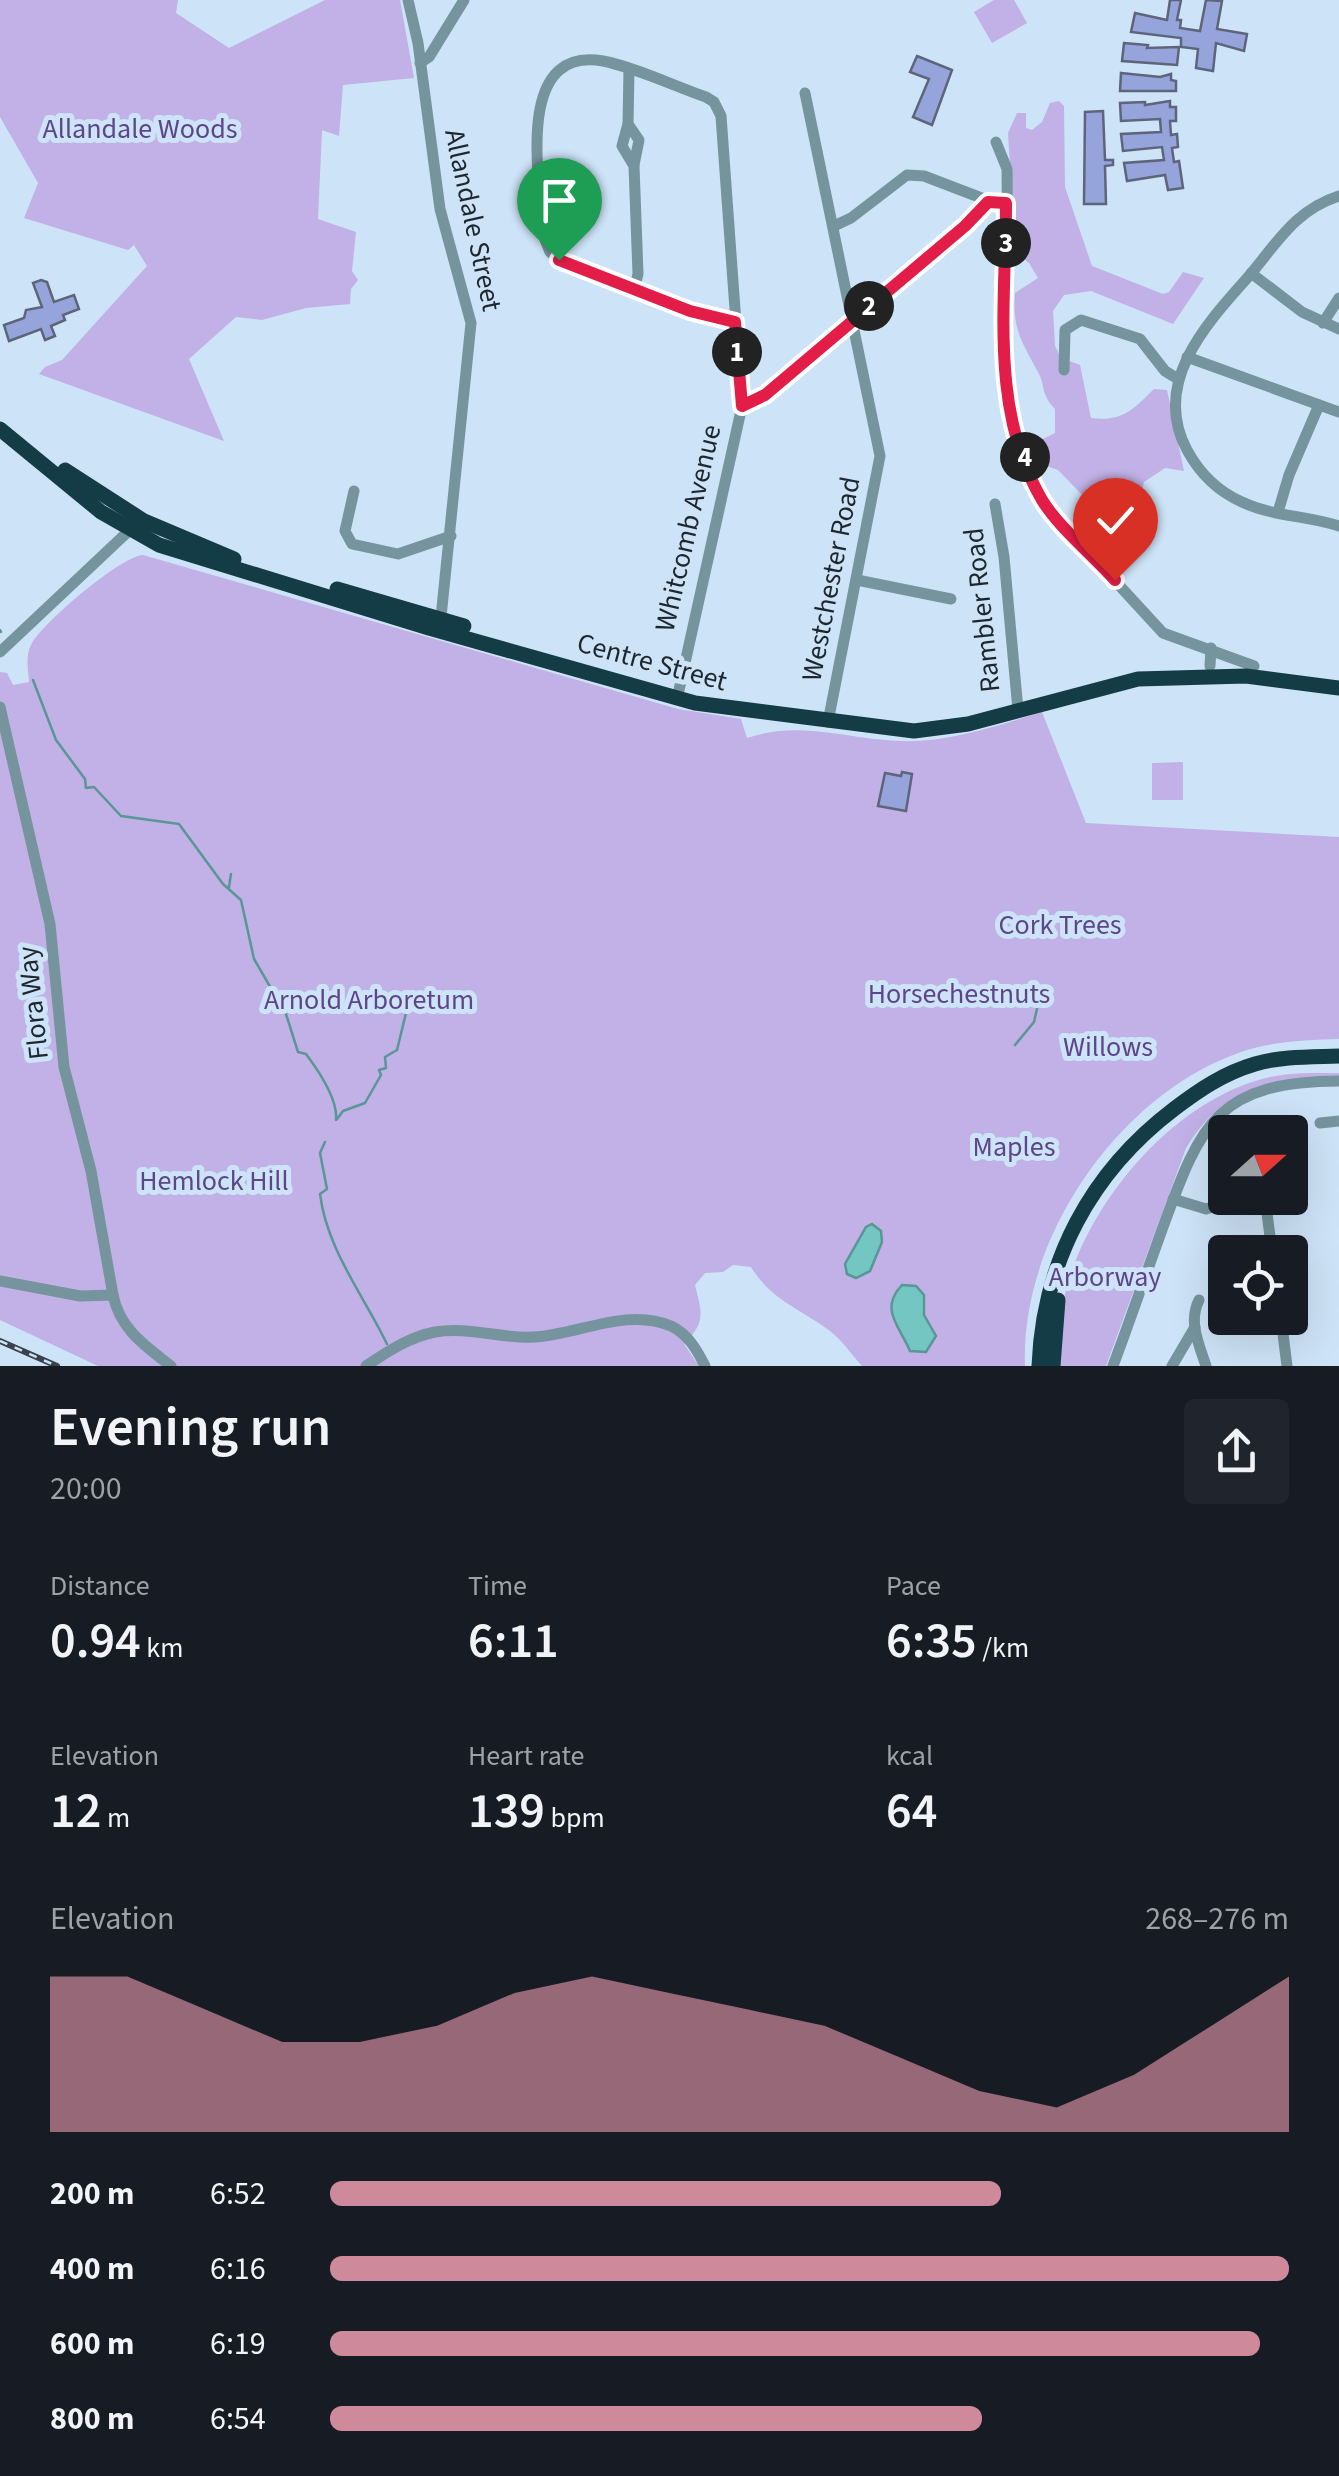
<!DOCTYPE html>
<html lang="en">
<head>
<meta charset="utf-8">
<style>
  body { margin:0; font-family:"Source Sans 3",sans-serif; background:#20242c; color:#f1f3f6; height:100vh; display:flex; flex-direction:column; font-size:38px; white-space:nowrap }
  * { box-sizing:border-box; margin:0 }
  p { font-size:32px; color:#9ea1a6 }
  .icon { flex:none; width:55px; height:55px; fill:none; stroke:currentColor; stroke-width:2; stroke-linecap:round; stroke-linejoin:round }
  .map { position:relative; height:1366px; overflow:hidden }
  .panel { display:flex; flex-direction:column; background:#171b24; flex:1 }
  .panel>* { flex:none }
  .needle { width:65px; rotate:69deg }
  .tools { position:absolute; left:1208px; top:1115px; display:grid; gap:20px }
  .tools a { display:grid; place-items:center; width:100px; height:100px; border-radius:10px; background:#171b24; box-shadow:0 10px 40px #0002; font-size:50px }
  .pin { position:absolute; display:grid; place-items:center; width:85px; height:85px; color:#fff; margin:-102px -42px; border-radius:50% 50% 50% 0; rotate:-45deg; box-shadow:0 0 10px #0007 }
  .pin .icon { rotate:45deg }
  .km { position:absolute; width:50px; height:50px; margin:-25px; border-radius:50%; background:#222; color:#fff; font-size:28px; line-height:50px; text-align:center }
  .round { display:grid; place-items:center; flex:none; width:105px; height:105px; border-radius:10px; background:#20242c }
  .head { display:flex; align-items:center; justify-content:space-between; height:170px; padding:0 50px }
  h1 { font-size:55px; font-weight:600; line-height:75px }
  .stats { display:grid; grid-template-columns:repeat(3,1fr); gap:15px; height:170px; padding:10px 50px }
  .stats div { display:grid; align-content:center }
  .stats b { font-size:50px; font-weight:600 }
  .stats small { font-size:28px; font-weight:400 }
  .stats p { font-size:28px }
  .chart { height:280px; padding:20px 50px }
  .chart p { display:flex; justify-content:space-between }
  .chart svg { width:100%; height:180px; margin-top:10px; fill:#ce899b; opacity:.7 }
  ul { padding:0 50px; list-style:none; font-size:32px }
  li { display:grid; grid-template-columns:160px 120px 1fr; align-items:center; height:75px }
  li i { height:25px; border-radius:12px; background:#ce899b }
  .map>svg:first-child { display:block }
  .green { fill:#c1b1e6 }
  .water { fill:#74c6c2; stroke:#5a9696; stroke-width:2.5 }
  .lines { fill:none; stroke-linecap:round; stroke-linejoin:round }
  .stream { stroke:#5a9696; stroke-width:2.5 }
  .building { fill:#95a4db; stroke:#5e657b; stroke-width:2.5 }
  .minor { stroke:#76949d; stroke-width:11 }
  .highway { stroke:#133c46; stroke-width:15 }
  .rail-casing { stroke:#37424b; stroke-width:6 }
  .rail { stroke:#cde3f7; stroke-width:2.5; stroke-dasharray:8; stroke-linecap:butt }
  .route-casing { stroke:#fff; stroke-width:20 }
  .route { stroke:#e11d48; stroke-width:12 }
  .labels { text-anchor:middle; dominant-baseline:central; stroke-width:10; stroke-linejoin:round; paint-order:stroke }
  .park-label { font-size:28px; fill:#5e4589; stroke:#cde3f7 }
  .street-label { font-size:28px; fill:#1e272e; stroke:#cde3f7 }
</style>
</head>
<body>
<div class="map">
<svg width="1339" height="1366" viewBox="0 0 1339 1366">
  <rect width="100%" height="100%" fill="#cde3f7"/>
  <!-- green -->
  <g class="green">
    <path d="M0,0H178L176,13L229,48L325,0H400L414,78L343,85L339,136L322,130L318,219L356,232L352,271L358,280L351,289L350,304L306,308L262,320L236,317L189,359L224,441L39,374L45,367L62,360L147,266L134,245L128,250L24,218L38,183L0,117Z"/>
    <path d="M994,0H1014L1027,23L992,43L974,12Z"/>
    <path d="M1059,101L1064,106L1065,187L1092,266L1163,294L1169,292L1183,272L1204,278L1173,324L1091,291L1064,295L1053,311L1055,346L1061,358L1080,365L1091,418C1122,422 1133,410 1154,389L1167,390L1184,471L1165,468L1144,482L1141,495L1144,516L1124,538L1058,470L1044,465L1039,441L1055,433V409C1040,393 1046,387 1038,372C1022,342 1012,329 1015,293L1038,278L1029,263L1012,250L1006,200L1011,181L1008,133L1017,113H1026V128L1032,130L1042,122L1050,103Z"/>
    <path d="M143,555L678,709L741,719L747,738C800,720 845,739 899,741C947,743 996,726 1042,712L1086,823L1339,837V1039C1306,1040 1273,1041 1241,1052C1119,1094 1020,1238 1025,1366H862C852,1355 842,1340 830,1331C801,1309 771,1300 751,1267L733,1265L723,1272L705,1273L695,1285C702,1313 706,1322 684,1344L699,1366H98L0,1320V672L7,673L13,685L29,682C28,668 25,655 32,643C45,621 120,557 143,555Z"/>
    <path d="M1183,762V800H1152V763Z"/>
    <path d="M1339,1073V1077C1270,1078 1225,1085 1186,1148L1106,1366H1059C1061,1341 1059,1314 1066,1290C1090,1199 1176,1098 1270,1077C1292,1072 1316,1073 1339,1073Z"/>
  </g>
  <!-- water -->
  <g class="water">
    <path d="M872,1224L881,1231L882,1242L870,1271L856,1278L847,1274L845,1264L866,1227Z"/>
    <path d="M902,1285L916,1286L924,1295V1315L936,1336L926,1352L910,1351C899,1325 879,1309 902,1285Z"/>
  </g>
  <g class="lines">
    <!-- stream -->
    <g class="stream">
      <path d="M0,630L1,632"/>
      <path d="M33,680L56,740L85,779L86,788L94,787L121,816L179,824L223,884L241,900L254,959L286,1014L298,1052L306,1054C318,1070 338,1100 336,1120"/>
      <path d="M229,887L231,874"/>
      <path d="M1015,1045L1034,1022L1040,995"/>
      <path d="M337,1119L343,1111L365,1103L381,1075L379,1070L386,1068L385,1057L397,1050L406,1013"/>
      <path d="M325,1142L320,1153L327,1189L320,1194C327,1250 363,1294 387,1344"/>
    </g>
  </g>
  <!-- building -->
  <g class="building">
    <path d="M1170,0H1181L1177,20H1181L1180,28L1200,31L1206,0L1222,1L1217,29L1247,34L1244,51L1216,43L1213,71L1196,68L1198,49L1181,47V38L1131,32L1135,13L1167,20Z"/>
    <path d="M1124,43L1148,45L1147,48L1179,47L1177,65L1122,61Z"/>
    <path d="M917,56L952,70L932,125L913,117L929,79L910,72Z"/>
    <path d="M1121,73L1160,77L1171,74V80L1176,81V91H1120Z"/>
    <path d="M1170,101V107H1176V121H1170L1171,135L1177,134L1178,147L1172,148L1174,162L1179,161L1183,188L1168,190L1165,175L1127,181L1124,163L1164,160L1162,147L1123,151L1121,134L1161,132L1160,119L1121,121L1120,103L1145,102V105Z"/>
    <path d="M1103,111L1105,160H1113V165L1105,166L1106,204H1084L1085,112Z"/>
    <path d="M41,280L47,282L54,302L74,295L79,309L63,315L65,320L51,326L55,336L45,340L41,329L9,341L4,325L24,318L26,310L42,307L33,283Z"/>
    <path d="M902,772L912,774L906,811L878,806L885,773L901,776Z"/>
  </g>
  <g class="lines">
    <!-- minor -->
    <g class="minor">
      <path d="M408,0L418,43L440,209L471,323L440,627"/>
      <path d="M420,63L429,57L464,0"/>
      <path d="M629,69L628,124L622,146L634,166L638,274L634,290"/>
      <path d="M805,93L880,456L828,722"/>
      <path d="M628,124L639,140L634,165"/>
      <path d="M996,142L1007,169C1010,282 982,406 1047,507L1163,633L1254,666"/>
      <path d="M1339,196C1295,210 1277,243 1249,276C1206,324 1151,383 1187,450C1200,474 1217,491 1242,502C1271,516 1308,516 1339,526"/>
      <path d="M834,226L851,218L907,175L924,176L992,202"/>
      <path d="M1251,273L1302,312L1339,329"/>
      <path d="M1323,323L1339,298"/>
      <path d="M1187,357L1339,412"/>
      <path d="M1064,370L1065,330L1081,320L1140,339L1165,371L1178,379"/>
      <path d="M742,406L765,395L965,226L989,202"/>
      <path d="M354,491L345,531L352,544L398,554L451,536"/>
      <path d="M995,504L1004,557L1018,710"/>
      <path d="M1278,512L1289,475L1319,405"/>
      <path d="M857,580L951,599"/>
      <path d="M0,652L134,526"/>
      <path d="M1210,666L1211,648"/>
      <path d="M677,699L742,406L721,116L714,102L706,97C672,85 637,68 603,61C511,45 541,188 544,237L550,252L559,260L690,311L735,322"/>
      <path d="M0,707L50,924L64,1067L91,1171L113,1295"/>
      <path d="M1320,1123L1339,1121"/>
      <path d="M1265,1198L1272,1252"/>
      <path d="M1173,1199L1206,1209L1241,1198"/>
      <path d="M0,1281L80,1296L113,1295C120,1329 144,1345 171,1366"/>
      <path d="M1199,1300C1188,1322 1199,1344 1206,1366"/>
      <path d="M1281,1318L1287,1366"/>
      <path d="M366,1366C387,1352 409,1337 435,1332C468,1326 501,1339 534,1337C578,1335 626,1307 671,1326C688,1334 697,1350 705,1366"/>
      <path d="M1113,1366C1130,1320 1146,1274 1163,1227C1201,1122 1218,1082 1339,1081"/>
      <path d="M1172,1366L1195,1327"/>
    </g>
    <!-- highway -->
    <g class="highway">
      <path d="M0,429L101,512L159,545L429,628L695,703L914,731L968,724L1138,679L1246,676L1339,688"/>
      <path d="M65,470L144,521L234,559"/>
      <path d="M337,589L464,626"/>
      <path d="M1039,1366C1043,1261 1091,1172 1174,1109C1199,1090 1224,1073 1255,1064C1282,1056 1311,1057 1339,1056"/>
      <path d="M1053,1366L1058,1300"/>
    </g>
    <!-- rail casing -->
    <g class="rail-casing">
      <path id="rail" d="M0,1341L57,1366"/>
    </g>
    <!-- rail -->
    <use href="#rail" class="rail"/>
  </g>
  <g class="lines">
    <!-- route casing -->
    <g class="route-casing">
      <path id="route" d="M559,260L690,311L735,322L742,406L765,395L965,226L988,202L1006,203C1006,302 989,409 1042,500C1060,529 1092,554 1115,580"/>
    </g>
    <!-- route -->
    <use href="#route" class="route"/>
  </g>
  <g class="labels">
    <!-- park labels -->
    <g class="park-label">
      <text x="140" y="129">Allandale Woods</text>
      <text x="1060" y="925">Cork Trees</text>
      <text x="959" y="994">Horsechestnuts</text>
      <text x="369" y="1000">Arnold Arboretum</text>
      <text x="1108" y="1047">Willows</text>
      <text x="1014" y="1147">Maples</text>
      <text x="214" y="1181">Hemlock Hill</text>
      <text x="1105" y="1277">Arborway</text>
    </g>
    <!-- street labels -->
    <g class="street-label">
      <text transform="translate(473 220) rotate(78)">Allandale Street</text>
      <text transform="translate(688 528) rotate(-77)">Whitcomb Avenue</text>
      <text transform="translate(831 579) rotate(-79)">Westchester Road</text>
      <text transform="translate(982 610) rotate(-96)">Rambler Road</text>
      <text transform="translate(652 662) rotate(15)">Centre Street</text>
      <text transform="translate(33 1003) rotate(-96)">Flora Way</text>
    </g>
  </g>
</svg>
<div class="tools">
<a><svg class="needle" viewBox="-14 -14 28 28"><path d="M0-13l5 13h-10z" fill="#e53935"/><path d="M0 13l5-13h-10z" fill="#9ea1a6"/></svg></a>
<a><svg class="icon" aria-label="locate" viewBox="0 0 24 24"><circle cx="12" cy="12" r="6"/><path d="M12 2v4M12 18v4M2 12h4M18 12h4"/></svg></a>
</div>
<div class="pin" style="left:559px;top:260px;background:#1e9e55"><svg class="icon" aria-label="arrive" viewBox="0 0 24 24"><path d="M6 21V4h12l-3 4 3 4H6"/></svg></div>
<div class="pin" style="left:1115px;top:580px;background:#d93025"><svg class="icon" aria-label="check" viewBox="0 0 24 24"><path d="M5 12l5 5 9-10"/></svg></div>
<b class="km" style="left:737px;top:352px">1</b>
<b class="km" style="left:869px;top:306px">2</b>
<b class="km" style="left:1006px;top:243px">3</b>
<b class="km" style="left:1025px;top:457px">4</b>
</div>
<section class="panel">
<div class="head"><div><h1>Evening run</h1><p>20:00</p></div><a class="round"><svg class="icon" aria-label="share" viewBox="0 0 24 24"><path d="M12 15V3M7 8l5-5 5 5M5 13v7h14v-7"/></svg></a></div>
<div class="stats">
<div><p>Distance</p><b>0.94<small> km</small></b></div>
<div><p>Time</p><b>6:11</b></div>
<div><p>Pace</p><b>6:35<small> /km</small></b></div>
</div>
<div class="stats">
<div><p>Elevation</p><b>12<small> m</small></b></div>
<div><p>Heart rate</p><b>139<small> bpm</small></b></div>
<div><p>kcal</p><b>64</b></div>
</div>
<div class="chart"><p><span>Elevation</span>268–276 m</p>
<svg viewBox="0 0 160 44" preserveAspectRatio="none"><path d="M0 44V6L10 6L20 14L30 22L40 22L50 18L60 10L70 6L80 10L90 14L100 18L110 26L120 34L130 38L140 30L150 18L160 6V44z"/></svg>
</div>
<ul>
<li><b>200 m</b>6:52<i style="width:70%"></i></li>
<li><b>400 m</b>6:16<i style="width:100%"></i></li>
<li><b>600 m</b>6:19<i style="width:97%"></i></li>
<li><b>800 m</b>6:54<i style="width:68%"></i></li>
</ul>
</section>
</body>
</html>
